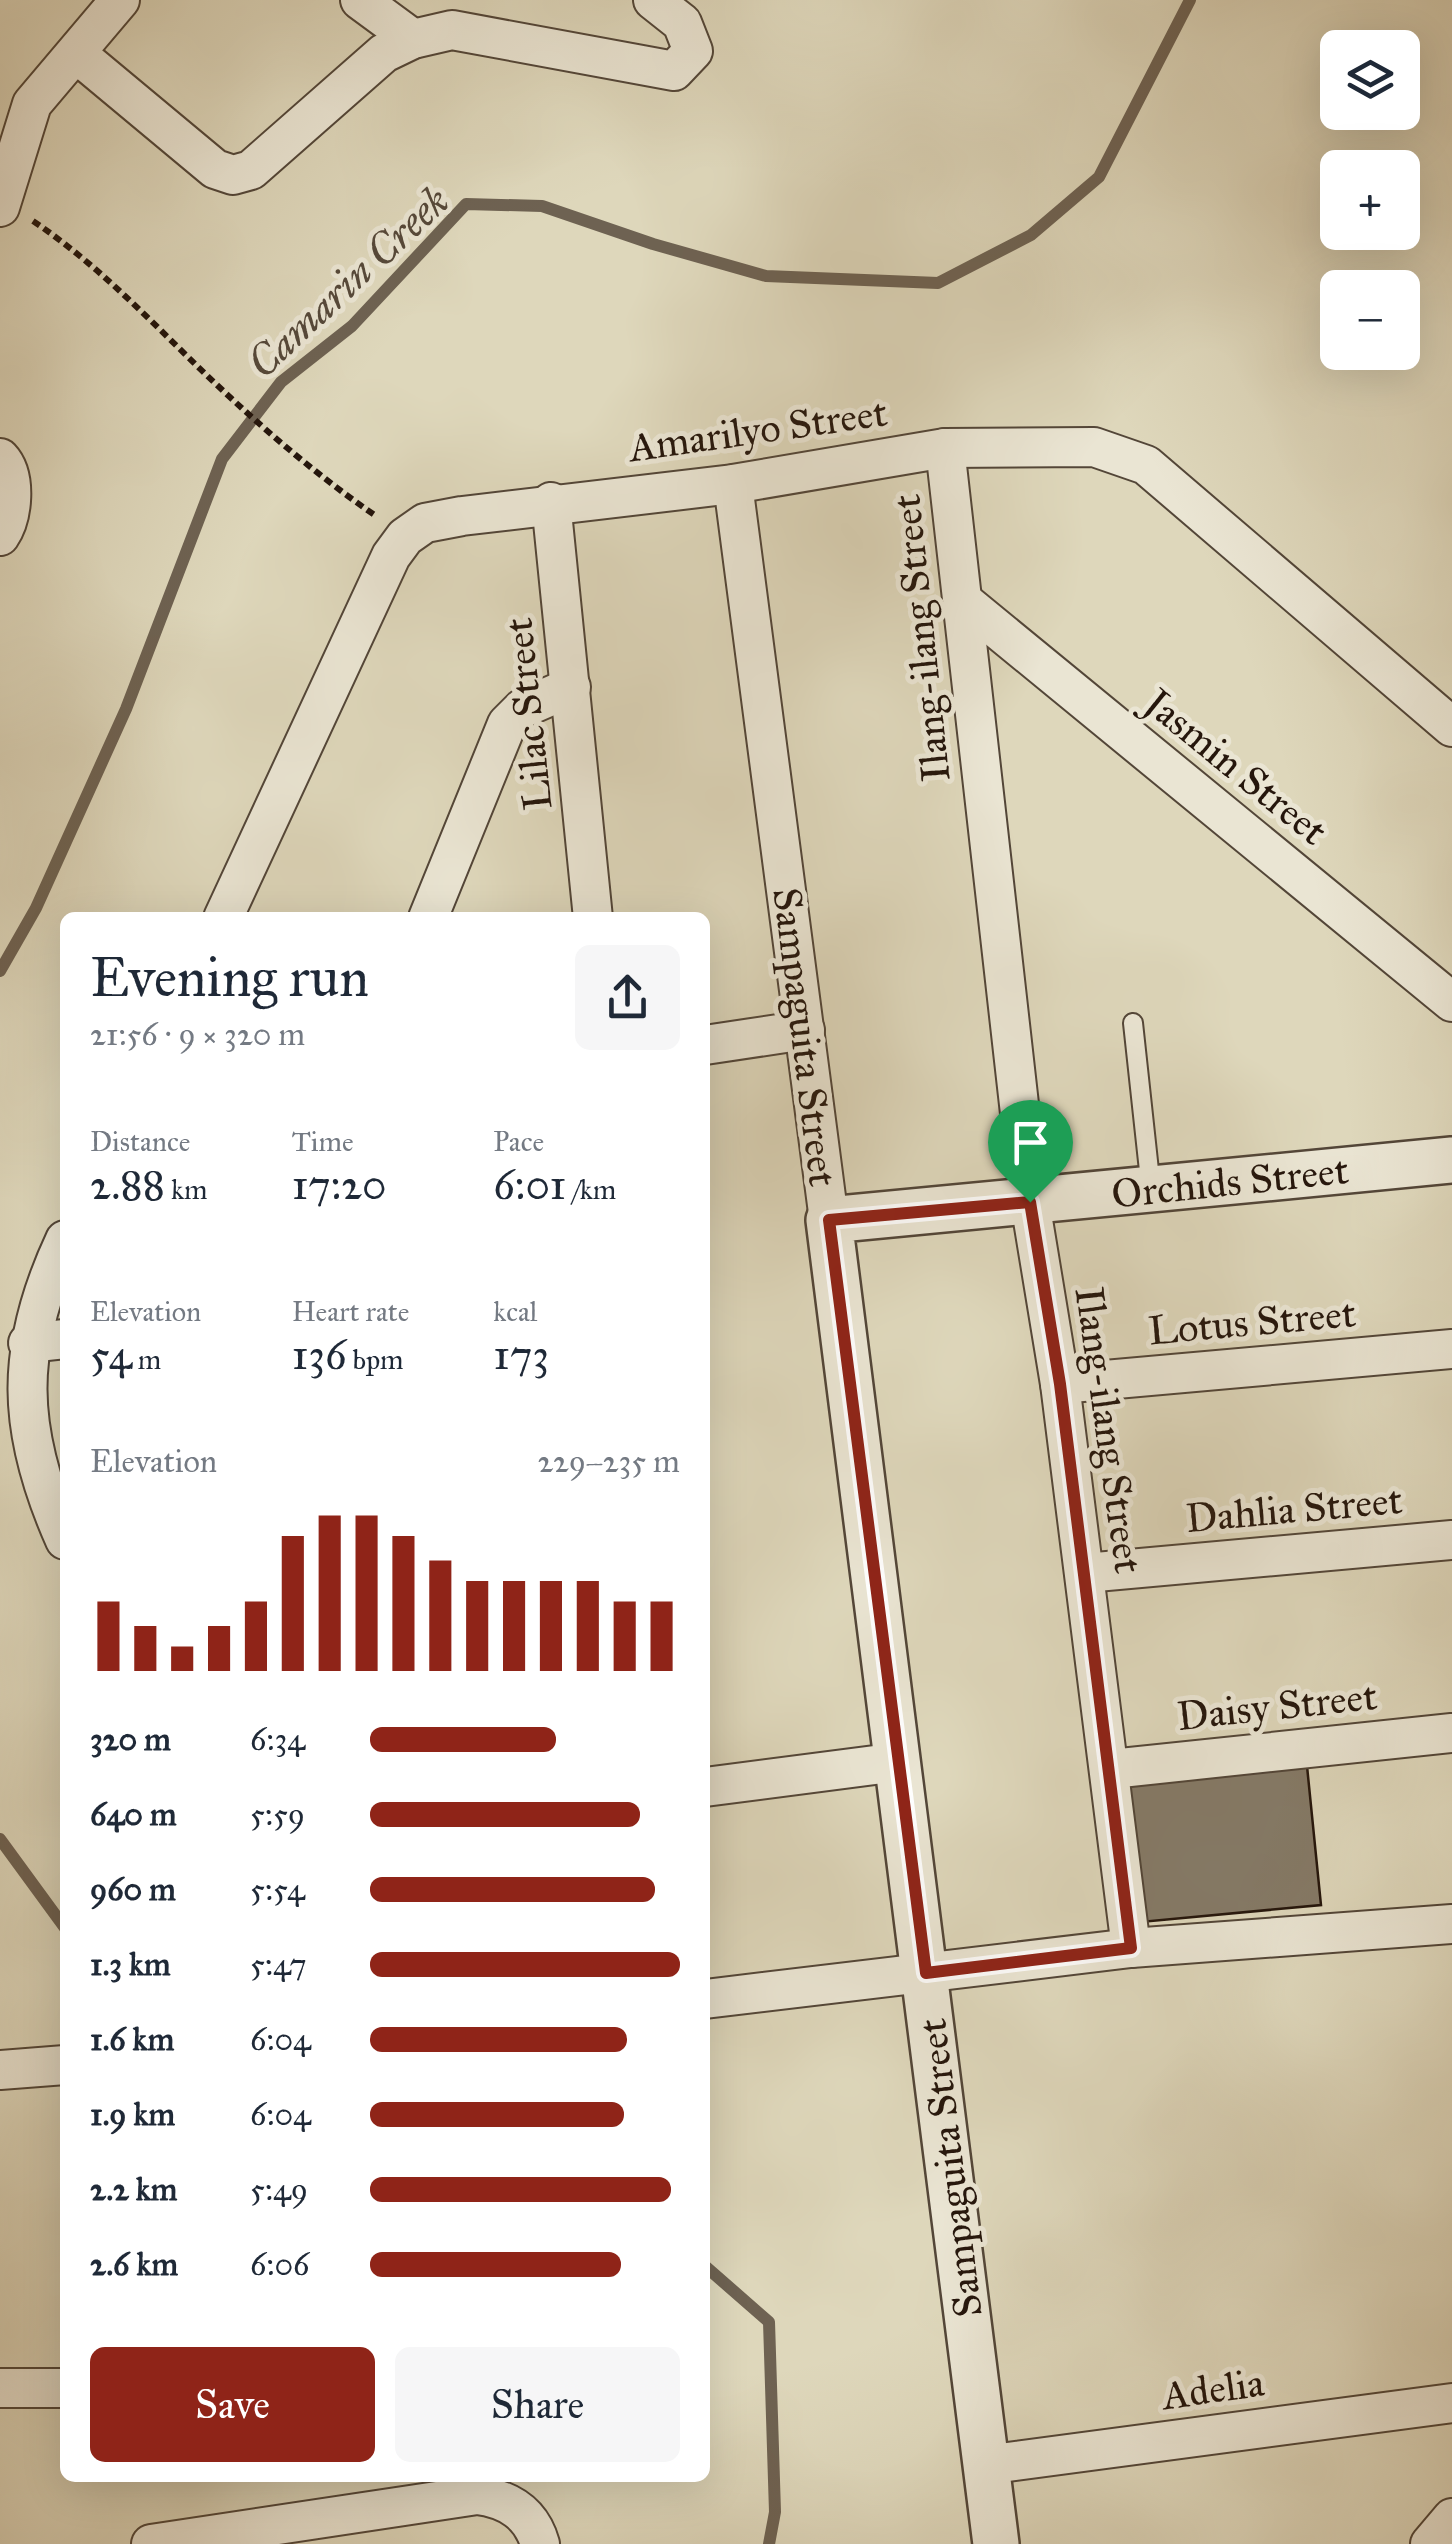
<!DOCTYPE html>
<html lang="en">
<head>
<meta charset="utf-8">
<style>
  body { margin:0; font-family:"IM FELL Great Primer",serif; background:#f6f6f7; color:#1f2937; height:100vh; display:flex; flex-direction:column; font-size:38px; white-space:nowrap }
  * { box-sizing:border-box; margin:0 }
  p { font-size:32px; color:#747a83 }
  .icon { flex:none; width:55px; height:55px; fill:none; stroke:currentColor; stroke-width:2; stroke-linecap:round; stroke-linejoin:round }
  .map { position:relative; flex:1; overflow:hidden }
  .side { position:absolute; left:60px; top:912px; width:650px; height:1570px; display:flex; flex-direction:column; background:#fff; border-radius:15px; box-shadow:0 10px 40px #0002 }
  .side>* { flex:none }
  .controls { position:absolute; left:1320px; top:30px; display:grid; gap:20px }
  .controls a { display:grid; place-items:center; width:100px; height:100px; border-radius:15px; background:#fff; box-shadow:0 10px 40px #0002; font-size:50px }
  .pin { position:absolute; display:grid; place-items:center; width:85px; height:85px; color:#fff; margin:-102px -42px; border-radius:50% 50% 50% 0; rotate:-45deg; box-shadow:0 0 10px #0007 }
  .pin .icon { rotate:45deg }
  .round { display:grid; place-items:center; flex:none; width:105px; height:105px; border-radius:15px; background:#f6f6f7 }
  .headline { display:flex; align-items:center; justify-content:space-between; height:170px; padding:0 30px }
  h1 { font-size:55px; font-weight:600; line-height:75px }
  .metrics { display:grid; grid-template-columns:repeat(3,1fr); gap:15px; height:170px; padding:10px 30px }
  .metrics div { display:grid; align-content:center }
  .metrics b { font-size:42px; font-weight:600 }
  .metrics small { font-size:28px; font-weight:400 }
  .metrics p { font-size:28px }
  .chart { height:280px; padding:20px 30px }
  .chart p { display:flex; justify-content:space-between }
  .chart svg { width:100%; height:180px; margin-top:10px; stroke:#8f2418; stroke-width:6 }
  .button { display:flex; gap:20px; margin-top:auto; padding:20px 30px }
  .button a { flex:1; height:115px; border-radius:15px; background:#8f2418; color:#fff; font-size:40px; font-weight:600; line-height:115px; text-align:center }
  .button a+a { background:#f6f6f7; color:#1f2937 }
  ul { padding:0 30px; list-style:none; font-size:32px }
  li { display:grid; grid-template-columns:160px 120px 1fr; align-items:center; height:75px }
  li i { height:25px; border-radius:12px; background:#8f2418 }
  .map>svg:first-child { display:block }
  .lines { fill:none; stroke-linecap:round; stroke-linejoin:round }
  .stream { stroke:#6e6252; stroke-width:12 }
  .building { fill:#857a67; stroke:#25160c; stroke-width:2.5 }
  .service-casing { stroke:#534638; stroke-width:22 }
  .minor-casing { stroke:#534638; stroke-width:42 }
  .tertiary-casing { stroke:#534638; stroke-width:50 }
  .path { stroke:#25160c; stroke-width:6; stroke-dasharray:8 5; stroke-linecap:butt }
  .service { stroke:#eae5d3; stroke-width:18 }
  .minor { stroke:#eae5d3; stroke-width:38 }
  .tertiary { stroke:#eae5d3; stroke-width:45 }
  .route-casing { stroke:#fff; stroke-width:20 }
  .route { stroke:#8f2418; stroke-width:12 }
  .labels { text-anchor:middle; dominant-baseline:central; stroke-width:10; stroke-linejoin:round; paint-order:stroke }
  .street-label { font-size:40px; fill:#25160c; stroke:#eae5d3 }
  .water-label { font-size:42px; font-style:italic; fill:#56493a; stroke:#eae5d3 }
</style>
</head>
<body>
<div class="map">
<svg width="1452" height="2544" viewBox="0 0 1452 2544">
  <rect width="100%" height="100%" fill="#ded7bb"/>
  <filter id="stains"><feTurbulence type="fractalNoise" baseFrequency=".002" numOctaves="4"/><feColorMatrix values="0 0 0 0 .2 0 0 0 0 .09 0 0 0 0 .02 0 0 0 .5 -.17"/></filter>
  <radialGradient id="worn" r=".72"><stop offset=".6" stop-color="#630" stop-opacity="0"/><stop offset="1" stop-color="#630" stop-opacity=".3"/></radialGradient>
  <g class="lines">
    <!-- stream -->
    <g class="stream">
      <path d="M0,971L36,908L126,709L222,459L281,382L352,326L466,204L542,206L653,244L766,276L938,283L1031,235L1099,177L1190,0"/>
      <path d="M0,1839L65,1928"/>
      <path d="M705,2266L769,2322L775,2512L769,2544"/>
    </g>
  </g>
  <!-- building -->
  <path class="building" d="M1307,1766L1321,1905L1141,1922L1127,1783Z"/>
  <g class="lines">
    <!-- service casing -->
    <g class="service-casing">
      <path id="service" d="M1133,1023L1151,1189"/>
    </g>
    <!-- minor casing -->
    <g class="minor-casing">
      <g id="minor">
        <path d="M360,0L413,39"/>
        <path d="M77,54L215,169L233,175L251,170L384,53L413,39L452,30L674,71L693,51L682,23L653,0"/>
        <path d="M0,207L32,104L120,0"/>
        <path d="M945,448L1030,1202L1060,1384L1131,1948"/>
        <path d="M0,458C17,476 13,517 0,536"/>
        <path d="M733,484L829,1220"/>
        <path d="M551,502L593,918"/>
        <path d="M963,601L1452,1002"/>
        <path d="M223,918L391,556L405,537L425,523L462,516L733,484L945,448L1094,447L1146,465L1452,727"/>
        <path d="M428,918L507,724L523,708L571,687"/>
        <path d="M705,1045L805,1030"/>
        <path d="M65,1240C14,1349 16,1430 65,1540"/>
        <path d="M28,1343L65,1339"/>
        <path d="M1060,1384L1452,1349"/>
        <path d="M1085,1573L1452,1540"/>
        <path d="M1111,1769L1452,1733"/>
        <path d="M705,1787L898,1762"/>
        <path d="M705,1999L1131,1948L1452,1924"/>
        <path d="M0,2070L65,2065"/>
        <path d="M0,2388H65"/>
        <path d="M985,2465L1452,2403"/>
        <path d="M151,2544L477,2495C508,2499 531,2513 540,2544"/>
        <path d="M1430,2544L1452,2518"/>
      </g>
    </g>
    <!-- tertiary casing -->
    <g class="tertiary-casing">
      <path id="tertiary" d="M996,2544L829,1220L1452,1160"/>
    </g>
    <!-- path -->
    <path class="path" d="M33,221C91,260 139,309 189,358C246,414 309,470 376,516"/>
    <!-- service -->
    <use href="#service" class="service"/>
    <!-- minor -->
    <use href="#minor" class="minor"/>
    <!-- tertiary -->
    <use href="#tertiary" class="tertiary"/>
  </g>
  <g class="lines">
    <!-- route casing -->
    <g class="route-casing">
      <path id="route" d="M1030,1202L1060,1384L1131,1948L926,1973L829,1220Z"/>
    </g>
    <!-- route -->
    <use href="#route" class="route"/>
  </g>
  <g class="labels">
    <!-- street labels -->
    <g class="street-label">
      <text transform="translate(758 430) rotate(-8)">Amarilyo Street</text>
      <text transform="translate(921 638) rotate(-96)">Ilang-ilang Street</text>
      <text transform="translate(528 714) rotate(-96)">Lilac Street</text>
      <text transform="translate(1236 767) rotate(39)">Jasmin Street</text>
      <text transform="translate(805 1037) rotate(83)">Sampaguita Street</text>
      <text transform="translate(1230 1182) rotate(-6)">Orchids Street</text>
      <text transform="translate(1252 1322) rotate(-5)">Lotus Street</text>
      <text transform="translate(1109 1430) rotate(82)">Ilang-ilang Street</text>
      <text transform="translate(1294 1509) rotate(-5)">Dahlia Street</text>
      <text transform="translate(1277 1706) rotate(-6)">Daisy Street</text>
      <text transform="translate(950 2168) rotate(-97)">Sampaguita Street</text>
      <text transform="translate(1213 2389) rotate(-8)">Adelia</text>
    </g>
    <!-- water labels -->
    <g class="water-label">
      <text transform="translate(348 282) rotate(-43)">Camarin Creek</text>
    </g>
  </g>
  <rect width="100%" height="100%" filter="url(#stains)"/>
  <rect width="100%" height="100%" fill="url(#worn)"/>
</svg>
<div class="controls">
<a><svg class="icon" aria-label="layers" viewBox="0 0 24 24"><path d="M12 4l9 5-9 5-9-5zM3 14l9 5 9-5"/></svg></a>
<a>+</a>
<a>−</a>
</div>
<div class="pin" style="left:1030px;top:1202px;background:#1e9e55"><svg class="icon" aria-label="arrive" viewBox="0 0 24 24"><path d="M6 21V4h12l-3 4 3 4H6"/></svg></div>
<section class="side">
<div class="headline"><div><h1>Evening run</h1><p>21:56 · 9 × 320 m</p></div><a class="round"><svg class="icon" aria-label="share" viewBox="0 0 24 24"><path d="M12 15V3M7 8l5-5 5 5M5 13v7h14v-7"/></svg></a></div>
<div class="metrics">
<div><p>Distance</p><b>2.88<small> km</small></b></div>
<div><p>Time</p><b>17:20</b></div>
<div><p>Pace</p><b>6:01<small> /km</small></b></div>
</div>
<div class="metrics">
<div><p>Elevation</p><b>54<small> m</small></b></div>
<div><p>Heart rate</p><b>136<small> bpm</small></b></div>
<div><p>kcal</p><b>173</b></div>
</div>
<div class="chart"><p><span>Elevation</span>229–235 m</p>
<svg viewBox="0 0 160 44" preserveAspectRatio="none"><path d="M5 44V27M15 44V33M25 44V38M35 44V33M45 44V27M55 44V11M65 44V6M75 44V6M85 44V11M95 44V17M105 44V22M115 44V22M125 44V22M135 44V22M145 44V27M155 44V27"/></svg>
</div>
<ul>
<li><b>320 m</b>6:34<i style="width:60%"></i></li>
<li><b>640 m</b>5:59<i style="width:87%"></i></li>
<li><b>960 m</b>5:54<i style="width:92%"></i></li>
<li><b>1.3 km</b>5:47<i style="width:100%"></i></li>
<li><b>1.6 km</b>6:04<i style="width:83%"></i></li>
<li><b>1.9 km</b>6:04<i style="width:82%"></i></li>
<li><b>2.2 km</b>5:49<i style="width:97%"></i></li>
<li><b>2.6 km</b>6:06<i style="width:81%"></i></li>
</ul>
<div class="button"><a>Save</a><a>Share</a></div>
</section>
</div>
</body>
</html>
